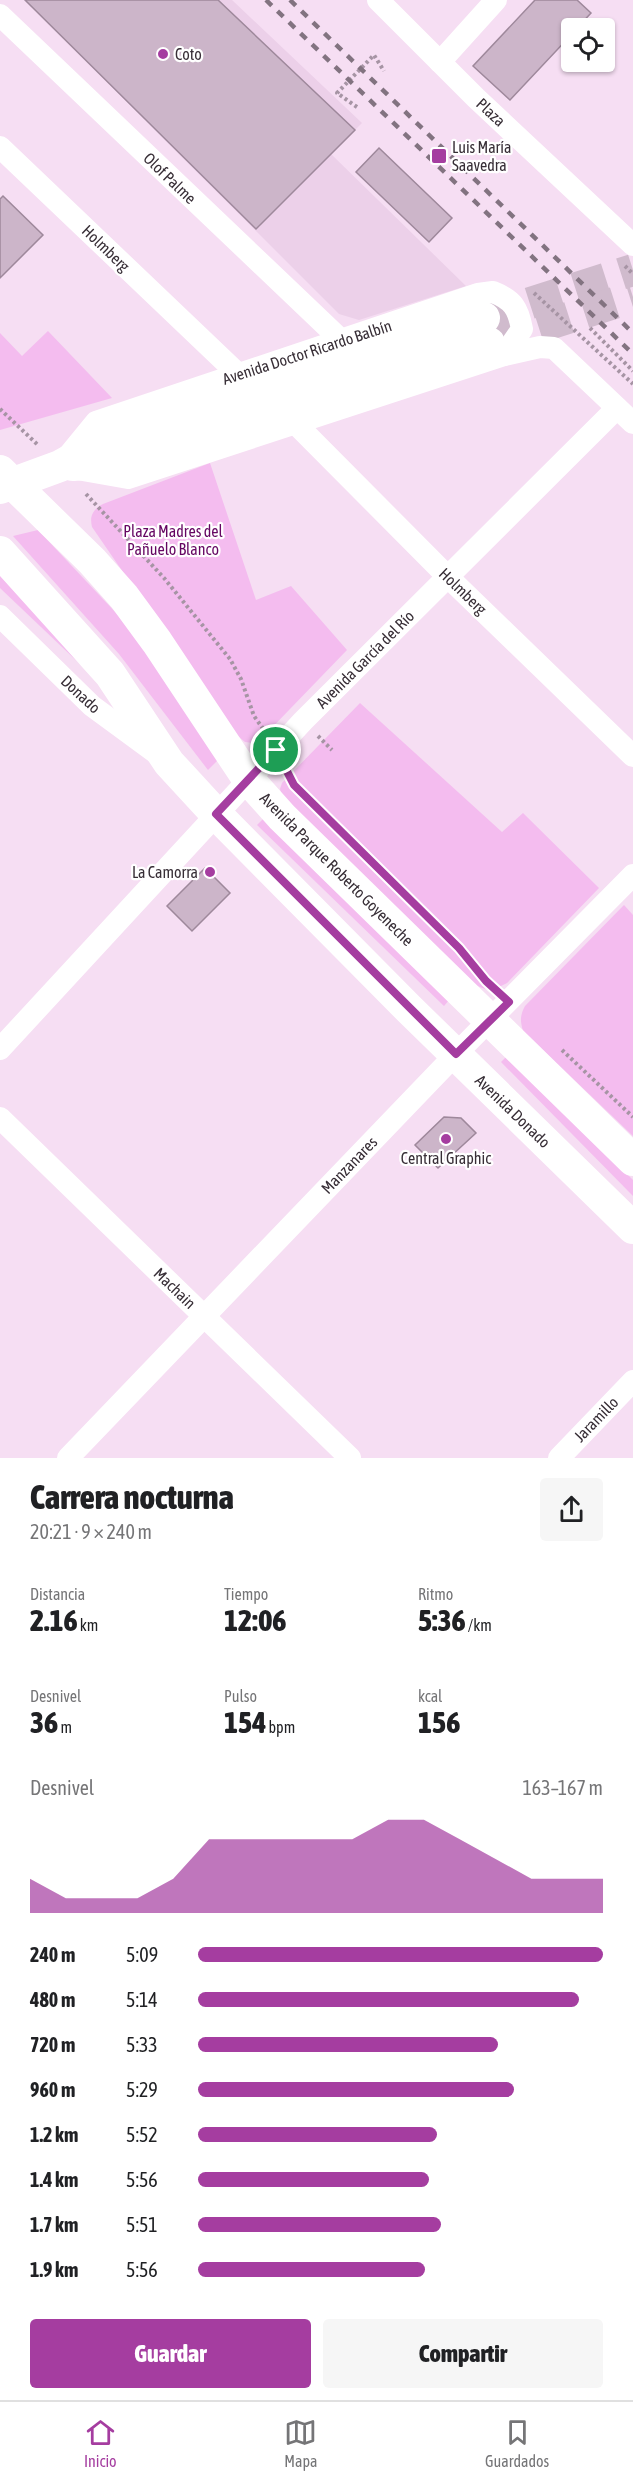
<!DOCTYPE html>
<html lang="es">
<head>
<meta charset="utf-8">
<style>
  body { margin:0; font-family:"Asap Condensed",sans-serif; background:#f6f6f6; color:#202124; height:100vh; display:flex; flex-direction:column; font-size:22px; white-space:nowrap }
  * { box-sizing:border-box; margin:0 }
  p { font-size:20px; color:#757577 }
  .icon { flex:none; width:33px; height:33px; fill:none; stroke:currentColor; stroke-width:2; stroke-linecap:round; stroke-linejoin:round }
  .map { position:relative; height:1458px; overflow:hidden }
  .details { display:flex; flex-direction:column; background:#fff; flex:1 }
  .details>* { flex:none }
  .controls { position:absolute; left:561px; top:18px; display:grid; gap:12px }
  .controls a { display:grid; place-items:center; width:54px; height:54px; border-radius:6px; background:#fff; box-shadow:0 2px 4px #0004; font-size:30px }
  .pin { position:absolute; display:grid; place-items:center; width:51px; height:51px; color:#fff; margin:-26px; border:3px solid #fff; border-radius:50%; box-shadow:0 2px 6px #0007 }
  .round { display:grid; place-items:center; flex:none; width:63px; height:63px; border-radius:6px; background:#f6f6f6 }
  .summary { display:flex; align-items:center; justify-content:space-between; height:102px; padding:0 30px }
  h1 { font-size:33px; font-weight:800; line-height:45px }
  .figures { display:grid; grid-template-columns:repeat(3,1fr); gap:9px; height:102px; padding:6px 30px }
  .figures div { display:grid; align-content:center }
  .figures b { font-size:30px; font-weight:800 }
  .figures small { font-size:16px; font-weight:400 }
  .figures p { font-size:16px }
  .chart { height:168px; padding:12px 30px }
  .chart p { display:flex; justify-content:space-between }
  .chart svg { width:100%; height:108px; margin-top:6px; fill:#a53da0; opacity:.7 }
  .primary-button { display:flex; gap:12px; margin-top:auto; padding:12px 30px }
  .primary-button a { flex:1; height:69px; border-radius:6px; background:#a53da0; color:#fff; font-size:24px; font-weight:800; line-height:69px; text-align:center }
  .primary-button a+a { background:#f6f6f6; color:#202124 }
  ul { padding:0 30px; list-style:none; font-size:20px }
  li { display:grid; grid-template-columns:96px 72px 1fr; align-items:center; height:45px }
  li i { height:15px; border-radius:8px; background:#a53da0 }
  .tab-bar { display:flex; justify-content:space-around; align-items:center; height:84px; border-top:2px solid #e0e0e0; background:#fff; font-size:16px; color:#757577 }
  .tab-bar a { display:grid; justify-items:center; gap:3px }
  .tab-bar .current { color:#a53da0 }
  .map>svg:first-child { display:block }
  .built { fill:#ecd0e9 }
  .green { fill:#f4bcef }
  .building { fill:#ccb5c9; stroke:#9e889b; stroke-width:1.5 }
  .lines { fill:none; stroke-linecap:round; stroke-linejoin:round }
  .secondary-tunnel { stroke:#d0bbcd; stroke-width:32; stroke-dasharray:32 16; stroke-linecap:butt }
  .path { stroke:#a694a4; stroke-width:4; stroke-dasharray:3 3; stroke-linecap:butt }
  .minor { stroke:#fff; stroke-width:22 }
  .secondary { stroke:#fff; stroke-width:32 }
  .rail { stroke:#827380; stroke-width:4.5; stroke-dasharray:8 8; stroke-linecap:butt }
  .route-casing { stroke:#fff; stroke-width:12 }
  .route { stroke:#a53da0; stroke-width:8 }
  .poi-dot { fill:#a53da0; stroke:#fff; stroke-width:2 }
  .labels { text-anchor:middle; dominant-baseline:central; stroke-width:4.5; stroke-linejoin:round; paint-order:stroke }
  .poi-label { font-size:16px; fill:#372e36; stroke:#fff; text-anchor:start }
  .street-label { font-size:16px; fill:#372e36; stroke:#fff }
  .park-label { font-size:16px; fill:#650662; stroke:#fff }
</style>
</head>
<body>
<div class="map">
<svg width="633" height="1458" viewBox="0 0 633 1458">
  <rect width="100%" height="100%" fill="#f6def3"/>
  <!-- built -->
  <path class="built" d="M25,0H232L362,123L331,154L466,286L359,320L339,314Z"/>
  <!-- green -->
  <g class="green">
    <path d="M48,331L112,398L0,430V333L22,356Z"/>
    <path d="M210,463L256,600L291,586L347,650L261,739L253,743L245,742L233,732L92,527C89,515 94,509 103,504Z"/>
    <path d="M38,530L133,631L218,760L208,770L119,654L13,536Z"/>
    <path d="M0,569L103,686L0,588Z"/>
    <path d="M360,703L502,832L523,813L599,888L507,983C494,990 485,992 473,983L283,799L280,789L282,783Z"/>
    <path d="M266,816L450,999L444,1006L257,825Z"/>
    <path d="M624,905L633,915V1136L523,1031C520,1021 520,1015 525,1006Z"/>
    <path d="M508,1055L633,1180V1196L501,1062Z"/>
  </g>
  <!-- building -->
  <g class="building">
    <path d="M25,0H218L355,130L256,229Z"/>
    <path d="M535,0H577L591,13L577,28H572V34L510,100L473,66Z"/>
    <path d="M379,148L452,218L429,242L356,172Z"/>
    <path d="M3,196L43,235L0,278V199Z"/>
    <path d="M205,868L230,893L192,931L167,906Z"/>
    <path d="M444,1117L461,1118L476,1133L438,1168L415,1145Z"/>
  </g>
  <g class="lines">
    <!-- secondary-tunnel -->
    <g class="secondary-tunnel">
      <path d="M484,318L633,270"/>
      <path d="M493,342L633,297"/>
    </g>
    <!-- path -->
    <g class="path">
      <path d="M357,107L337,93L374,55L384,71"/>
      <path d="M625,266L633,274"/>
      <path d="M534,293L633,384"/>
      <path d="M590,328L633,371"/>
      <path d="M0,409L39,446"/>
      <path d="M86,494L164,578L230,659L241,679L254,716L264,730"/>
      <path d="M318,736L332,750"/>
      <path d="M287,771L294,785L456,946"/>
      <path d="M562,1050L633,1117"/>
    </g>
    <!-- minor -->
    <g class="minor">
      <path d="M378,0L476,98L633,245"/>
      <path d="M0,15L341,340"/>
      <path d="M440,62L496,0"/>
      <path d="M0,147L238,374"/>
      <path d="M493,292C513,300 518,308 522,329L504,355L128,478L60,466L96,422L478,294Z"/>
      <path d="M504,355L540,347L554,348L633,423"/>
      <path d="M296,424L447,576L633,756"/>
      <path d="M0,616L92,706L156,753"/>
      <path d="M0,1049L303,721L617,408"/>
      <path d="M0,1118L350,1458"/>
      <path d="M68,1458L456,1054L633,875"/>
      <path d="M559,1458L633,1381"/>
    </g>
    <!-- secondary -->
    <g class="secondary">
      <path d="M73,465L131,459L489,343"/>
      <path d="M0,471L92,561L124,597L157,642L248,779L282,817L633,1160"/>
      <path d="M0,488L60,466L123,431L484,318"/>
      <path d="M0,552L110,674L169,763L216,814L409,1009L633,1228"/>
    </g>
    <!-- rail -->
    <g class="rail">
      <path d="M266,0L633,354"/>
      <path d="M290,0L633,333"/>
    </g>
  </g>
  <g class="lines">
    <!-- route casing -->
    <g class="route-casing">
      <path id="route" d="M276,750L294,785L459,948L486,981L509,1002L456,1054L216,814Z"/>
    </g>
    <!-- route -->
    <use href="#route" class="route"/>
  </g>
  <!-- markers -->
  <g class="poi-dot">
    <circle cx="163" cy="54" r="6"/>
    <rect x="431" y="148" width="16" height="16" rx="3"/>
    <circle cx="210" cy="872" r="6"/>
    <circle cx="446" cy="1139" r="6"/>
  </g>
  <g class="labels">
    <!-- poi labels -->
    <g class="poi-label">
      <text x="175" y="54">Coto</text>
      <text x="452" y="147">Luis María<tspan x="452" dy="18">Saavedra</tspan></text>
      <text x="198" y="872" text-anchor="end">La Camorra</text>
      <text x="446" y="1158" text-anchor="middle">Central Graphic</text>
    </g>
    <!-- street labels -->
    <g class="street-label">
      <text transform="translate(491 112) rotate(43)">Plaza</text>
      <text transform="translate(170 178) rotate(44)">Olof Palme</text>
      <text transform="translate(106 248) rotate(44)">Holmberg</text>
      <text transform="translate(307 352) rotate(-18)">Avenida Doctor Ricardo Balbín</text>
      <text transform="translate(463 591) rotate(44)">Holmberg</text>
      <text transform="translate(365 659) rotate(-45)">Avenida García del Río</text>
      <text transform="translate(81 694) rotate(43)">Donado</text>
      <text transform="translate(337 869) rotate(45)">Avenida Parque Roberto Goyeneche</text>
      <text transform="translate(513 1111) rotate(44)">Avenida Donado</text>
      <text transform="translate(349 1165) rotate(-46)">Manzanares</text>
      <text transform="translate(175 1288) rotate(44)">Machain</text>
      <text transform="translate(596 1419) rotate(-46)">Jaramillo</text>
    </g>
    <!-- park labels -->
    <g class="park-label">
      <text x="173" y="531">Plaza Madres del<tspan x="173" dy="18">Pañuelo Blanco</tspan></text>
    </g>
  </g>
</svg>
<div class="controls">
<a><svg class="icon" aria-label="locate" viewBox="0 0 24 24"><circle cx="12" cy="12" r="6"/><path d="M12 2v4M12 18v4M2 12h4M18 12h4"/></svg></a>
</div>
<div class="pin" style="left:276px;top:750px;background:#1e9e55"><svg class="icon" aria-label="arrive" viewBox="0 0 24 24"><path d="M6 21V4h12l-3 4 3 4H6"/></svg></div>
</div>
<section class="details">
<div class="summary"><div><h1>Carrera nocturna</h1><p>20:21 · 9 × 240 m</p></div><a class="round"><svg class="icon" aria-label="share" viewBox="0 0 24 24"><path d="M12 15V3M7 8l5-5 5 5M5 13v7h14v-7"/></svg></a></div>
<div class="figures">
<div><p>Distancia</p><b>2.16<small> km</small></b></div>
<div><p>Tiempo</p><b>12:06</b></div>
<div><p>Ritmo</p><b>5:36<small> /km</small></b></div>
</div>
<div class="figures">
<div><p>Desnivel</p><b>36<small> m</small></b></div>
<div><p>Pulso</p><b>154<small> bpm</small></b></div>
<div><p>kcal</p><b>156</b></div>
</div>
<div class="chart"><p><span>Desnivel</span>163–167 m</p>
<svg viewBox="0 0 160 44" preserveAspectRatio="none"><path d="M0 44V30L10 38L20 38L30 38L40 30L50 14L60 14L70 14L80 14L90 14L100 6L110 6L120 14L130 22L140 30L150 30L160 30V44z"/></svg>
</div>
<ul>
<li><b>240 m</b>5:09<i style="width:100%"></i></li>
<li><b>480 m</b>5:14<i style="width:94%"></i></li>
<li><b>720 m</b>5:33<i style="width:74%"></i></li>
<li><b>960 m</b>5:29<i style="width:78%"></i></li>
<li><b>1.2 km</b>5:52<i style="width:59%"></i></li>
<li><b>1.4 km</b>5:56<i style="width:57%"></i></li>
<li><b>1.7 km</b>5:51<i style="width:60%"></i></li>
<li><b>1.9 km</b>5:56<i style="width:56%"></i></li>
</ul>
<div class="primary-button"><a>Guardar</a><a>Compartir</a></div>
</section>
<nav class="tab-bar">
<a class="current"><svg class="icon" aria-label="home" viewBox="0 0 24 24"><path d="M3 11l9-7 9 7M6 9v11h12V9"/></svg>Inicio</a>
<a><svg class="icon" aria-label="map" viewBox="0 0 24 24"><path d="M3 6l6-2 6 2 6-2v14l-6 2-6-2-6 2zM9 4v14M15 6v14"/></svg>Mapa</a>
<a><svg class="icon" aria-label="saved" viewBox="0 0 24 24"><path d="M7 4h10v16l-5-4-5 4z"/></svg>Guardados</a>
</nav>
</body>
</html>
